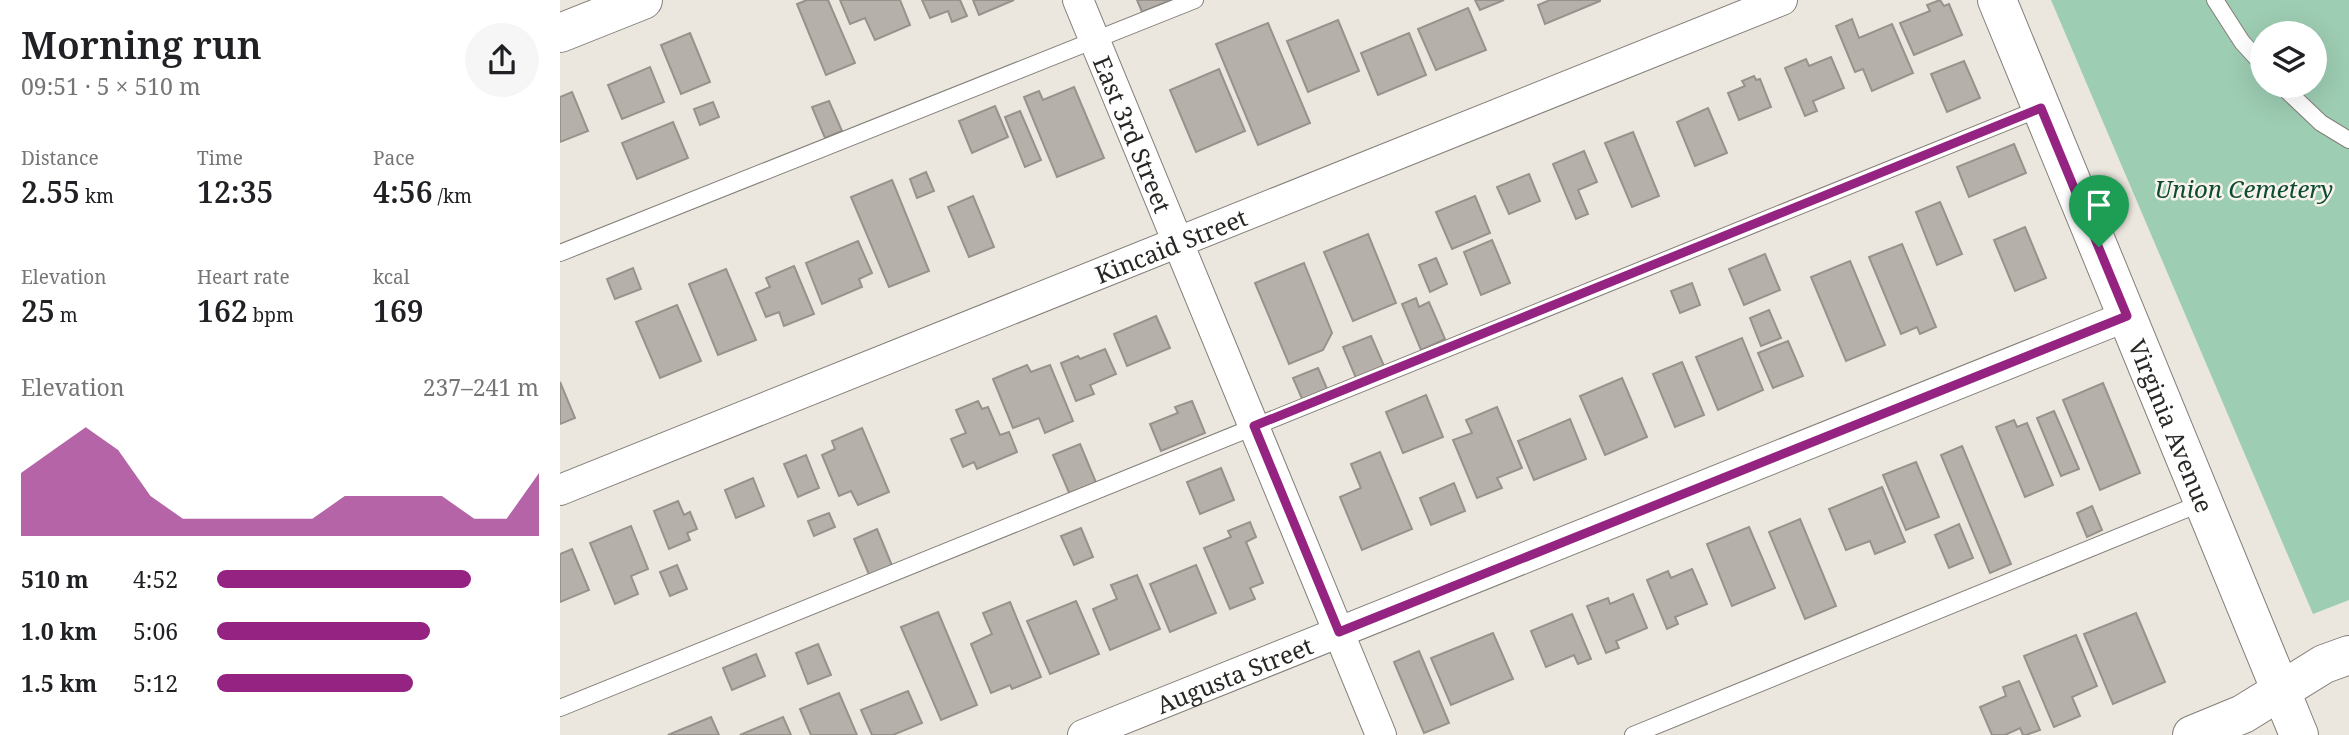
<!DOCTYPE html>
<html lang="en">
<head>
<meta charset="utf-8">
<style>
  body { margin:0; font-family:"Noto Serif",serif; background:#f6f6f6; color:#202124; height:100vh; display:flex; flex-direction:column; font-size:26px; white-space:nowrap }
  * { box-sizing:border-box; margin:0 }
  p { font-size:23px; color:#757577 }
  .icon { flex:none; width:38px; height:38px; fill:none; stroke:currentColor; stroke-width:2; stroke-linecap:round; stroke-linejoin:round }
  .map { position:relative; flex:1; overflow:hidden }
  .side { display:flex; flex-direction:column; background:#fff; width:560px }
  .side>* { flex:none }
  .fabs { position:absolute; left:1690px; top:21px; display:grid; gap:14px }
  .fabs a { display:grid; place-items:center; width:77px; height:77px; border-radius:50%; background:#fff; box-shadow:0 7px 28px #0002; font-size:35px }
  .pin { position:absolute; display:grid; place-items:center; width:60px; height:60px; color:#fff; margin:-72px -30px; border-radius:50% 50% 50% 0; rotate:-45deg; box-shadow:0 0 7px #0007 }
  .pin .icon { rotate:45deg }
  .round { display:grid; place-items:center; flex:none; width:74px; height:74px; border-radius:37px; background:#f6f6f6 }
  .overview { display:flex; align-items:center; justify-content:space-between; height:119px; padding:0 21px }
  h1 { font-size:38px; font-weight:600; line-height:52px }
  .metrics { display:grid; grid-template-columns:repeat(3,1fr); gap:10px; height:119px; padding:7px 21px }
  .metrics div { display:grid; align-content:center }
  .metrics b { font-size:30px; font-weight:600 }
  .metrics small { font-size:19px; font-weight:400 }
  .metrics p { font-size:19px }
  .chart { height:196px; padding:14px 21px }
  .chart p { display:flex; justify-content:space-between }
  .chart svg { width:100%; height:126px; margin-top:7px; fill:#952382; opacity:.7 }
  ul { padding:0 21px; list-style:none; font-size:23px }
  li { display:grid; grid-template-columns:112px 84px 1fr; align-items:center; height:52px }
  li i { height:18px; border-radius:9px; background:#952382 }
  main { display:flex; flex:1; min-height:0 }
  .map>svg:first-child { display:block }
  .green { fill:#9dcdb3; fill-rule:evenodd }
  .building { fill:#b6b0aa; stroke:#98928c; stroke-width:2 }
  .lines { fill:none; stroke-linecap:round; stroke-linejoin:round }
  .lane-casing { stroke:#837e78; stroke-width:18 }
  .street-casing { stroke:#837e78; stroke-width:32 }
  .secondary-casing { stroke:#837e78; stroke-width:40 }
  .lane { stroke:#fff; stroke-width:16 }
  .street { stroke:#fff; stroke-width:30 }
  .secondary { stroke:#fff; stroke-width:38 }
  .route-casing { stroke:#fff; stroke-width:14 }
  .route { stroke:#952382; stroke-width:9 }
  .labels { text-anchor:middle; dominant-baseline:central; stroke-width:5; stroke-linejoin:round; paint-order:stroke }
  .street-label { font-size:24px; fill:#292724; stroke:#f8f3ec }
  .park-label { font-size:24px; font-style:italic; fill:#0d4b32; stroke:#f8f3ec }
</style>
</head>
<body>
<main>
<section class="side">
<div class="overview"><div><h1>Morning run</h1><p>09:51 · 5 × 510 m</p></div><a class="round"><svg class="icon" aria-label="share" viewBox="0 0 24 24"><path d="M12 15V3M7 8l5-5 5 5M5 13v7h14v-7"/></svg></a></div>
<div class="metrics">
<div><p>Distance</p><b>2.55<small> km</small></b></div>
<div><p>Time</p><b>12:35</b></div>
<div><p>Pace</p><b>4:56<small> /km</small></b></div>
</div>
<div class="metrics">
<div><p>Elevation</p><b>25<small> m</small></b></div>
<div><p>Heart rate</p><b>162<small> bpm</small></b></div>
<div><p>kcal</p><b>169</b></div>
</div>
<div class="chart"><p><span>Elevation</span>237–241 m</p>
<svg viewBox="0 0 160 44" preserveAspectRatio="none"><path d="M0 44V22L10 14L20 6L30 14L40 30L50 38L60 38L70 38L80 38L90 38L100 30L110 30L120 30L130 30L140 38L150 38L160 22V44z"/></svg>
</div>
<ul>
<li><b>510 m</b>4:52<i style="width:79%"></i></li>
<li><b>1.0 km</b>5:06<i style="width:66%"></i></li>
<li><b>1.5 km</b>5:12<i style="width:61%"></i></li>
</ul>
</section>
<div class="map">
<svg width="1789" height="735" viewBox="0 0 1789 735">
  <rect width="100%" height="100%" fill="#ebe6de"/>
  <!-- green -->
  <path class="green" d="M1491,0H1789V600L1753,614ZM1703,33H1755V86H1703Z"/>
  <!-- building -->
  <g class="building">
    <path d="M247,0H268L295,63L266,75L237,4Z"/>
    <path d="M280,0H340L350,25L315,40L305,18L290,24Z"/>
    <path d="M362,0H400L407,16L392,22L388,11L370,18Z"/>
    <path d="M413,0H454L419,15Z"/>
    <path d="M577,0H611L582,12Z"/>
    <path d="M915,0H944L920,10Z"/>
    <path d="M990,0H1040V1L985,24L978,5Z"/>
    <path d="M1380,0L1384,6L1389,4L1402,35L1354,55L1340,23L1370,11L1367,5Z"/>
    <path d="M908,8L926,50L876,70L858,29Z"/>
    <path d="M1292,19L1299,38L1332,24L1353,73L1312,91L1303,69L1295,72L1276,26Z"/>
    <path d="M778,20L799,71L748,92L727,41Z"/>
    <path d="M708,23L750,123L698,145L656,44Z"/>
    <path d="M130,33L150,82L121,94L101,45Z"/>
    <path d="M849,33L866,75L818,95L801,53Z"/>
    <path d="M1271,57L1284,88L1253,101L1257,111L1245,116L1225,68L1246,59L1249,66Z"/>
    <path d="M1404,61L1420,98L1387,112L1371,74Z"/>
    <path d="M90,67L104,102L62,119L48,85Z"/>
    <path d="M659,69L685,131L636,152L610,90Z"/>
    <path d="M1194,76L1196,80L1200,79L1211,107L1179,120L1168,93L1185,86L1182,81Z"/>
    <path d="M514,87L544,158L497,177L464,97L479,91L483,100Z"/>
    <path d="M12,92L28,131L0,142V97Z"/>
    <path d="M269,101L282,131L265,138L252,107Z"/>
    <path d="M153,102L159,117L140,125L134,109Z"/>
    <path d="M435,106L448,137L412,153L399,121Z"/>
    <path d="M1148,108L1167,153L1135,166L1117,122Z"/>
    <path d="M460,111L481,160L465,167L445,117Z"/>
    <path d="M113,122L128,158L77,179L62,143Z"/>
    <path d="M1073,132L1099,196L1072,207L1045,143Z"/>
    <path d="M1454,144L1466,173L1409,197L1397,167Z"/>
    <path d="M1024,151L1037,182L1018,190L1028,214L1016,219L993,164Z"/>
    <path d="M366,172L374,191L357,198L350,179Z"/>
    <path d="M969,174L980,201L949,214L937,187Z"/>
    <path d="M332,180L369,271L329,287L291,197Z"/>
    <path d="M413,196L434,247L409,257L388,207Z"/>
    <path d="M915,196L930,233L892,249L876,212Z"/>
    <path d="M1380,202L1402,254L1377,265L1356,212Z"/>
    <path d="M1465,227L1486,278L1455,291L1434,240Z"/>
    <path d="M808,234L836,303L793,321L764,252Z"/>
    <path d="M932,240L950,283L921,295L904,252Z"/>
    <path d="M298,241L312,273L299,279L302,287L262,304L246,263Z"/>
    <path d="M1342,244L1376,327L1360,334L1357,327L1341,334L1309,257Z"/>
    <path d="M1205,254L1220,290L1184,305L1169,269Z"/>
    <path d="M876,258L887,284L870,292L859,265Z"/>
    <path d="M1290,261L1325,345L1286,361L1251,277Z"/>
    <path d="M744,263L772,333L763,350L729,364L695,283Z"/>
    <path d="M234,266L254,314L224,326L219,312L206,317L196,293L210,287L206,278Z"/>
    <path d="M73,268L81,289L55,299L47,279Z"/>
    <path d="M166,269L196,340L158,355L129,284Z"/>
    <path d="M1132,283L1140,305L1120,313L1111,291Z"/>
    <path d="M856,298L859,307L869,302L885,339L861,350L842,304Z"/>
    <path d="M117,305L141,361L100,378L76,322Z"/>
    <path d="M1209,310L1221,338L1201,346L1190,318Z"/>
    <path d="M596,316L610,348L567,366L554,334Z"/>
    <path d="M811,336L824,366L796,378L783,347Z"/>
    <path d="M1182,338L1203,390L1158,410L1136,357Z"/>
    <path d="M1228,341L1243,376L1213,388L1198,353Z"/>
    <path d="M545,349L556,374L530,385L534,394L516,401L501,363L518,356L520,359Z"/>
    <path d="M1122,362L1144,415L1115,427L1093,374Z"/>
    <path d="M467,365L471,372L490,365L513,421L485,433L479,418L453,428L433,379Z"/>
    <path d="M758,368L768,391L743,401L733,378Z"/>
    <path d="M1062,378L1087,437L1045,455L1020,396Z"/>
    <path d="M0,382L15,418L0,424Z"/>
    <path d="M1543,383L1580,473L1540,490L1503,400Z"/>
    <path d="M866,395L883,437L843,453L826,412Z"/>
    <path d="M418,401L422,409L428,407L440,435L449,432L457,452L417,469L414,462L403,467L391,439L406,433L396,410Z"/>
    <path d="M632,401L645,433L601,451L590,424L618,413L615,407Z"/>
    <path d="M937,407L962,468L937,478L942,488L917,498L893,440L912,433L906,420Z"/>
    <path d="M1494,411L1519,469L1501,476L1477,418Z"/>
    <path d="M1010,419L1026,459L974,480L958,441Z"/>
    <path d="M1454,420L1457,427L1467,423L1493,485L1465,497L1436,427Z"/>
    <path d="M302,428L329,492L298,505L291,491L279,496L262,455L275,449L272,441Z"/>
    <path d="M520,444L537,485L510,495L493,455Z"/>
    <path d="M1402,446L1451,564L1430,573L1381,455Z"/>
    <path d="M820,452L852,529L802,550L780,497L801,488L791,464Z"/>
    <path d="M246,455L259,488L238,497L224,464Z"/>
    <path d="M1356,462L1379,517L1346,530L1323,475Z"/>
    <path d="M661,468L674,500L640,514L627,482Z"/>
    <path d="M193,478L204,506L176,518L165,490Z"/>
    <path d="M894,483L905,511L871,525L860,498Z"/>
    <path d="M1322,487L1345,542L1315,554L1310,541L1286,550L1269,509Z"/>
    <path d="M118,501L124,515L130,512L137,529L127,533L130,540L109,549L94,511Z"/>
    <path d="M1532,506L1542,530L1527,537L1517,513Z"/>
    <path d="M269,513L275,527L254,536L248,521Z"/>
    <path d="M1240,519L1276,606L1245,619L1209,532Z"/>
    <path d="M690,522L696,537L686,542L703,583L690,588L695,599L670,609L644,548L671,537L668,531Z"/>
    <path d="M1399,524L1413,558L1389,568L1375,535Z"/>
    <path d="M71,526L88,569L71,576L78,594L55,604L30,543Z"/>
    <path d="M1189,527L1215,588L1172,606L1147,544Z"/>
    <path d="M521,528L533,557L514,565L501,536Z"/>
    <path d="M317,529L333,568L310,577L294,539Z"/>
    <path d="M12,549L29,590L0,602V554Z"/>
    <path d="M117,565L127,589L110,596L100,572Z"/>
    <path d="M636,565L656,613L610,632L590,584Z"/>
    <path d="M1132,569L1147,604L1115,617L1118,624L1107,629L1087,580L1108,571L1111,578Z"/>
    <path d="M577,575L600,629L550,650L533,609L557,599L551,585Z"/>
    <path d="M1073,594L1087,628L1056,641L1059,648L1046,653L1027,606L1048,598L1050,604Z"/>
    <path d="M516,601L539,654L490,674L467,621Z"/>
    <path d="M450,602L481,677L452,689L450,685L431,693L411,644L432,634L423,613Z"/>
    <path d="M378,612L417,705L381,720L341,627Z"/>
    <path d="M1576,613L1605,682L1553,704L1524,634Z"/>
    <path d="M1012,614L1031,659L1018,664L1014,655L986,667L971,631Z"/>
    <path d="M933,633L953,679L891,705L871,658Z"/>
    <path d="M1516,635L1537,686L1512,697L1520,716L1494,727L1464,656Z"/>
    <path d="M258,644L271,675L248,684L236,653Z"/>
    <path d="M859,651L889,723L864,733L834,662Z"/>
    <path d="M196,654L205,676L172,690L163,668Z"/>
    <path d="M1459,681L1480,730L1466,735H1463L1460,728L1445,735H1432L1420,707L1446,696L1443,687Z"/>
    <path d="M348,691L362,723L333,735H312L301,710Z"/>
    <path d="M279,693L297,735H251L240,709Z"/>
    <path d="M151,717L159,735H108Z"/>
    <path d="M223,717L231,735H180Z"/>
  </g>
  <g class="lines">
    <!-- lane casing -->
    <g class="lane-casing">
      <g id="lane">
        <path d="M1655,0L1682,42L1703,65"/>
        <path d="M1722,86L1761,123L1789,140"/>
        <path d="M0,253L635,0"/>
        <path d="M0,708L1481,108"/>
        <path d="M1073,735L1644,502"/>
      </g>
    </g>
    <!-- street casing -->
    <g class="street-casing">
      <g id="street">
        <path id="s1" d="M518,0L821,735"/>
        <path id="s2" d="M0,490L1222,0"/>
        <path id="s3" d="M523,735L1567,316"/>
      </g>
    </g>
    <!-- secondary casing -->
    <g class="secondary-casing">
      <g id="secondary">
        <path id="s4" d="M1437,0L1739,735"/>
        <path d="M0,33L83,0"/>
        <path d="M1632,735L1683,714L1764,664L1789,655"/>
      </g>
    </g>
    <!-- lane -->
    <use href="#lane" class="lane"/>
    <!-- street -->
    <use href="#street" class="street"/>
    <!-- secondary -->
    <use href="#secondary" class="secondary"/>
  </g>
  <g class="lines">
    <!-- route casing -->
    <g class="route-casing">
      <path id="route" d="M1481,108L1567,316L779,632L694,426Z"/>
    </g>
    <!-- route -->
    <use href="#route" class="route"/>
  </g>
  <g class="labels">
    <!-- street labels -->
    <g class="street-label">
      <text stroke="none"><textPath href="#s1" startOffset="145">East 3rd Street</textPath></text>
      <text stroke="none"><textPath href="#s2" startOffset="658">Kincaid Street</textPath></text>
      <text stroke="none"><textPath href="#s4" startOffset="460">Virginia Avenue</textPath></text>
      <text stroke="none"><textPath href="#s3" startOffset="163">Augusta Street</textPath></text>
    </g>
    <!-- park labels -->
    <g class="park-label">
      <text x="1684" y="188">Union Cemetery</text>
    </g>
  </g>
</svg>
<div class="fabs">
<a><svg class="icon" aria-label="layers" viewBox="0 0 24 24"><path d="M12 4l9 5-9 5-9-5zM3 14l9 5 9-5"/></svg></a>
</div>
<div class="pin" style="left:1539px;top:247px;background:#1e9e55"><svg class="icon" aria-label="arrive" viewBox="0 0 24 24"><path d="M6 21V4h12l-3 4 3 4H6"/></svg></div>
</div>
</main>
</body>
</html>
